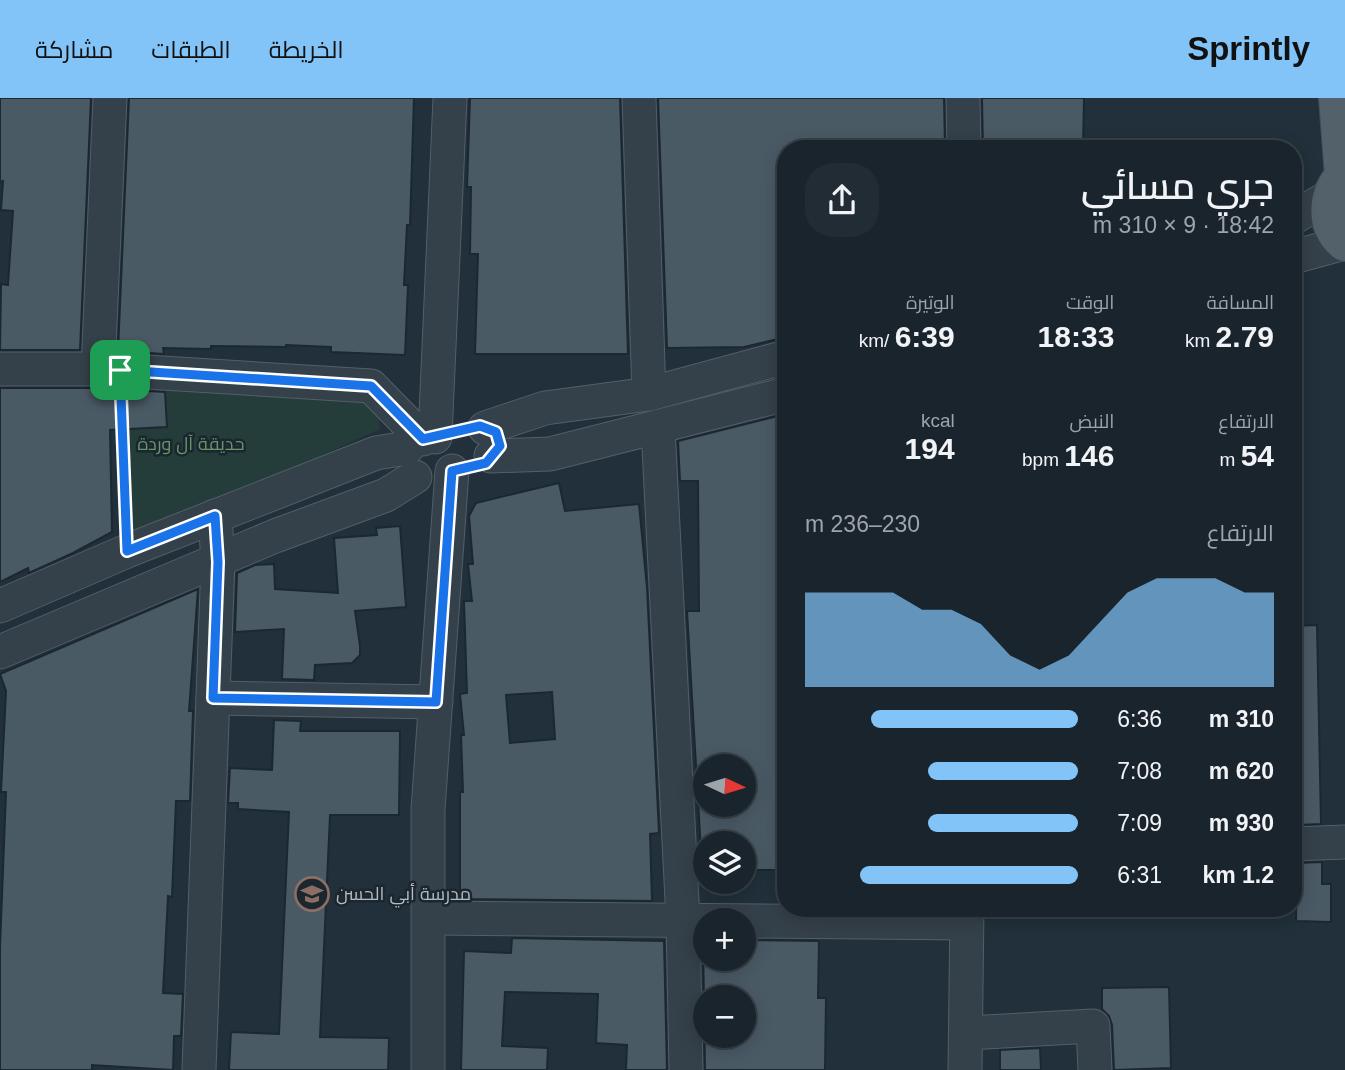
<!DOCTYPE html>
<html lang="ar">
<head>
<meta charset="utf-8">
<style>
  body { margin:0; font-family:Arial,Cairo,sans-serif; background:#222c34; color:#f1f3f6; direction:rtl; height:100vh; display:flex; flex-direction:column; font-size:26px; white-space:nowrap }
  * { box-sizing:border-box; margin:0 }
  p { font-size:23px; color:#9fa4a9 }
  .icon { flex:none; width:38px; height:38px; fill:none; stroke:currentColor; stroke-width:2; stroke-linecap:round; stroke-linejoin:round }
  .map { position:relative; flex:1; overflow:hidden; direction:ltr }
  .drawer { position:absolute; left:777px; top:42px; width:525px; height:777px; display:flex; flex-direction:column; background:#19242c; border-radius:28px; box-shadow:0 4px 18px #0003,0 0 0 2px #374148; direction:rtl }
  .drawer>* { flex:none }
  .needle { width:46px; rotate:94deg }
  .buttons { position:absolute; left:693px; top:656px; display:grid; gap:14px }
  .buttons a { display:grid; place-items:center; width:63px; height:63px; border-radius:50%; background:#19242c; box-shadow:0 4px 18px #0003,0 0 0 2px #374148; font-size:35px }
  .pin { position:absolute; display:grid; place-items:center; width:60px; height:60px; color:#fff; margin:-30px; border-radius:14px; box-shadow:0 4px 10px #0006 }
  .round { display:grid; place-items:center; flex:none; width:74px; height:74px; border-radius:28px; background:#222c34 }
  .overview { display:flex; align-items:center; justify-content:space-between; height:119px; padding:0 28px }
  h1 { font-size:38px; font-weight:600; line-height:52px }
  .figures { display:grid; grid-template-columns:repeat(3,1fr); gap:10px; height:119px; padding:7px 28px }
  .figures div { display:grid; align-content:center }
  .figures b { font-size:30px; font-weight:600 }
  .figures small { font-size:19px; font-weight:400 }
  .figures p { font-size:19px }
  .chart { height:196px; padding:14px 28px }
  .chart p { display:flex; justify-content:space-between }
  .chart svg { width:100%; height:126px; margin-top:7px; fill:#83c4f8; opacity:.7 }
  ul { padding:0 28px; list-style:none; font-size:23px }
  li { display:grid; grid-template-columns:112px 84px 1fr; align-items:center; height:52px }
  li i { height:18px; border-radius:9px; background:#83c4f8 }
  header { display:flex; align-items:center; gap:42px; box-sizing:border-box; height:98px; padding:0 35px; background:#83c4f8; color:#111 }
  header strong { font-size:33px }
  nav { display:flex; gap:38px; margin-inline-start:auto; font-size:24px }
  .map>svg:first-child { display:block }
  .green { fill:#243d3b }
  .building { fill:#4a5a65; stroke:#1c2831; stroke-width:2; fill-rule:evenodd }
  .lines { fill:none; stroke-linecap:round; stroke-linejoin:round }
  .minor-casing { stroke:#535f68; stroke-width:35 }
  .major-casing { stroke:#414d56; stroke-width:40 }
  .path { stroke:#435958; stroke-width:4.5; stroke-dasharray:5 5; stroke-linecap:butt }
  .minor { stroke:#35414a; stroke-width:33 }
  .major { stroke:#53616a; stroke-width:38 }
  .route-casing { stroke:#fff; stroke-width:14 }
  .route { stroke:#1a73e8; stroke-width:9 }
  .labels { text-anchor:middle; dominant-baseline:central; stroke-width:5; stroke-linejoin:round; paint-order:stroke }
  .park-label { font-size:18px; fill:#67976a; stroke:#1b262f }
  .poi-label { font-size:18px; fill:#b0bcc6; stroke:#1b262f; text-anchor:start }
</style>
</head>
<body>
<header>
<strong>Sprintly</strong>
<nav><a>الخريطة</a><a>الطبقات</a><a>مشاركة</a></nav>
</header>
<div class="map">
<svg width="1345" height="972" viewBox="0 0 1345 972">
  <rect width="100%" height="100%" fill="#21303a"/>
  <!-- green -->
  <path class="green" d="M124,276L373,294L380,331L130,445Z"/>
  <!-- building -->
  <g class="building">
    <path d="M0,0H91L80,252H0L1,186L8,187L13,113L1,112L3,83L0,84Z"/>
    <path d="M129,0H414L410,127H407L404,187H408L405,257L331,254V249L286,247V249L211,248V251L163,250L164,256L118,253Z"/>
    <path d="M470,0H620L628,256H475L478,156H470L471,89H467Z"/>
    <path d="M658,0H944L945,51H786V239L744,249L667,250Z"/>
    <path d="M982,0H1084L1083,51H983Z"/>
    <path d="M0,290H97L165,294L167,329L110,332L112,434L73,455L29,475L28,470L0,484Z"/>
    <path d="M786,316V772H744V746H705V771H702L687,513H699L698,383H680L678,343ZM705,668H744V707H705Z"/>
    <path d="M559,385L565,413L639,406L647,490L659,735L650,736L652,803L460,801V694H463L461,637H464L460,596L467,595L464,503H472L468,466H473L469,418L476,405ZM552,594L555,641L510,645L506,597Z"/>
    <path d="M400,428L406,509L355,513L360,548V557L352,565L315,567L314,582L282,581L284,531L235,534L237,475L255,467L274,466L275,491L338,495L334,440L377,437L376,430Z"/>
    <path d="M198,491L189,613H193L190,703H176L172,799L168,798L163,895L183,896L181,938H174L173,972L92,967V972H0V849L6,694H1L6,593L0,576Z"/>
    <path d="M1317,527L1321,726L1298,727V724H1293V528Z"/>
    <path d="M274,622L301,623L300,633H400L399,717H330L320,939L389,940L388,972H229L231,934L279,936L289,714L238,711V705H228L230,670L272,672Z"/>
    <path d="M1322,764V786H1331V824L1296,823L1297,765Z"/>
    <path d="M512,840L664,843L667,972H626L627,947L596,945L598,896L505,894L502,948L548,950L547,972H461L464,853L511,855Z"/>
    <path d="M703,842H705V861H744V842L819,843L818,900H826L825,972H705ZM705,900H744V938H705Z"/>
    <path d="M1169,889L1171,970L1114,972L1112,927L1109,918L1102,911V890Z"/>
    <path d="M1040,950L1041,972H1000V952Z"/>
  </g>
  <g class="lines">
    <!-- minor casing -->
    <g class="minor-casing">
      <g id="minor">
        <path d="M639,0L649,296"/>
        <path d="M963,0L964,51"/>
        <path d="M1293,120L1332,97"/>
        <path d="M1293,159L1345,145"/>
        <path d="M0,271H98L371,288L423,341"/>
        <path d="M98,271L110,0"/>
        <path d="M485,330L545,310L649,296L786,259"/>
        <path d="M658,330L683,822L686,972"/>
        <path d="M435,339L450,0"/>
        <path d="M491,358L550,356L786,296"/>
        <path d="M0,508L127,453L376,355L407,350"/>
        <path d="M0,554L275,438L386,397L415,379"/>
        <path d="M213,600L436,604"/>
        <path d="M1293,746L1345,744"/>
        <path d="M429,820L965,825"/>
        <path d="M967,935L1093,928L1095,972"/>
        <path d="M199,972L218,464L215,418"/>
        <path d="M428,972V711L452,373"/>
        <path d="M965,972L967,810"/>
      </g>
    </g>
    <!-- major casing -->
    <g class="major-casing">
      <g id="major">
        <path d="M1338,0L1344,78"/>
        <path d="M1345,78C1327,96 1324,126 1345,144"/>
      </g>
    </g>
    <!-- path -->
    <path class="path" d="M121,303L126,420"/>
    <!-- minor -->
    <use href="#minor" class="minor"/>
    <!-- major -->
    <use href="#major" class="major"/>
  </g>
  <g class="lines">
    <!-- route casing -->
    <g class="route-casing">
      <path id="route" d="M120,272L371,288L423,341L480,328L496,334L500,348L486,365L452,373L436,604L213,600L218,464L215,418L127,453Z"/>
    </g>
    <!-- route -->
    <use href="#route" class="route"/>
  </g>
  <!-- icons -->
  <defs>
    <g id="school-ring" transform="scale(1.75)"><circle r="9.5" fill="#1b262f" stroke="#8d6e63" stroke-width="1.5"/><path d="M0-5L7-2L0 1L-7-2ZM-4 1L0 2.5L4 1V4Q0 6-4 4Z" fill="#8d6e63"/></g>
  </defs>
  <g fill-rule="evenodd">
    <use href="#school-ring" x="312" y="796"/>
  </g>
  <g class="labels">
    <!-- park labels -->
    <g class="park-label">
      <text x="191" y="346">حديقة آل وردة</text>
    </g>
    <!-- poi labels -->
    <g class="poi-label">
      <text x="336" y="796">مدرسة أبي الحسن</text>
    </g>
  </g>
</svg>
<div class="buttons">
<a><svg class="needle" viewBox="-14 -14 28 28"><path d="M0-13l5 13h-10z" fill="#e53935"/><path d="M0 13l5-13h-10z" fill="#9fa4a9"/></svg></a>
<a><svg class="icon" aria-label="layers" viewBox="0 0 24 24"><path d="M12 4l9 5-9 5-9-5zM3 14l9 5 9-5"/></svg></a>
<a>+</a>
<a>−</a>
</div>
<div class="pin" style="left:120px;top:272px;background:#1e9e55"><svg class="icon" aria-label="arrive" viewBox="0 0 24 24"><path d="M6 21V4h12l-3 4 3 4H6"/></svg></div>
<section class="drawer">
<div class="overview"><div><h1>جري مسائي</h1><p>18:42 · 9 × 310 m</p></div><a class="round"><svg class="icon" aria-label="share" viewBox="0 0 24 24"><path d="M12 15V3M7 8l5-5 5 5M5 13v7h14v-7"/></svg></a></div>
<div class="figures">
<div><p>المسافة</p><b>2.79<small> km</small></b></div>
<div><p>الوقت</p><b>18:33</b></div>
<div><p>الوتيرة</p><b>6:39<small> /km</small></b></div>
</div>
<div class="figures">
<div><p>الارتفاع</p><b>54<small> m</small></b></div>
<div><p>النبض</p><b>146<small> bpm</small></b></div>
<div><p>kcal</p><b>194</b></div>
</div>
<div class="chart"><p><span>الارتفاع</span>230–236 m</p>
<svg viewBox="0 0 160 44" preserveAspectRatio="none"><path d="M0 44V11L10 11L20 11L30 11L40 17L50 17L60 22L70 33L80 38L90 33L100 22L110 11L120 6L130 6L140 6L150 11L160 11V44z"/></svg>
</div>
<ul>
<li><b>310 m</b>6:36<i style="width:76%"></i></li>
<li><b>620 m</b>7:08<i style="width:55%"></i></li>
<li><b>930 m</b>7:09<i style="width:55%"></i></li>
<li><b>1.2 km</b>6:31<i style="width:80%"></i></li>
</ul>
</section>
</div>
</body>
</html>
